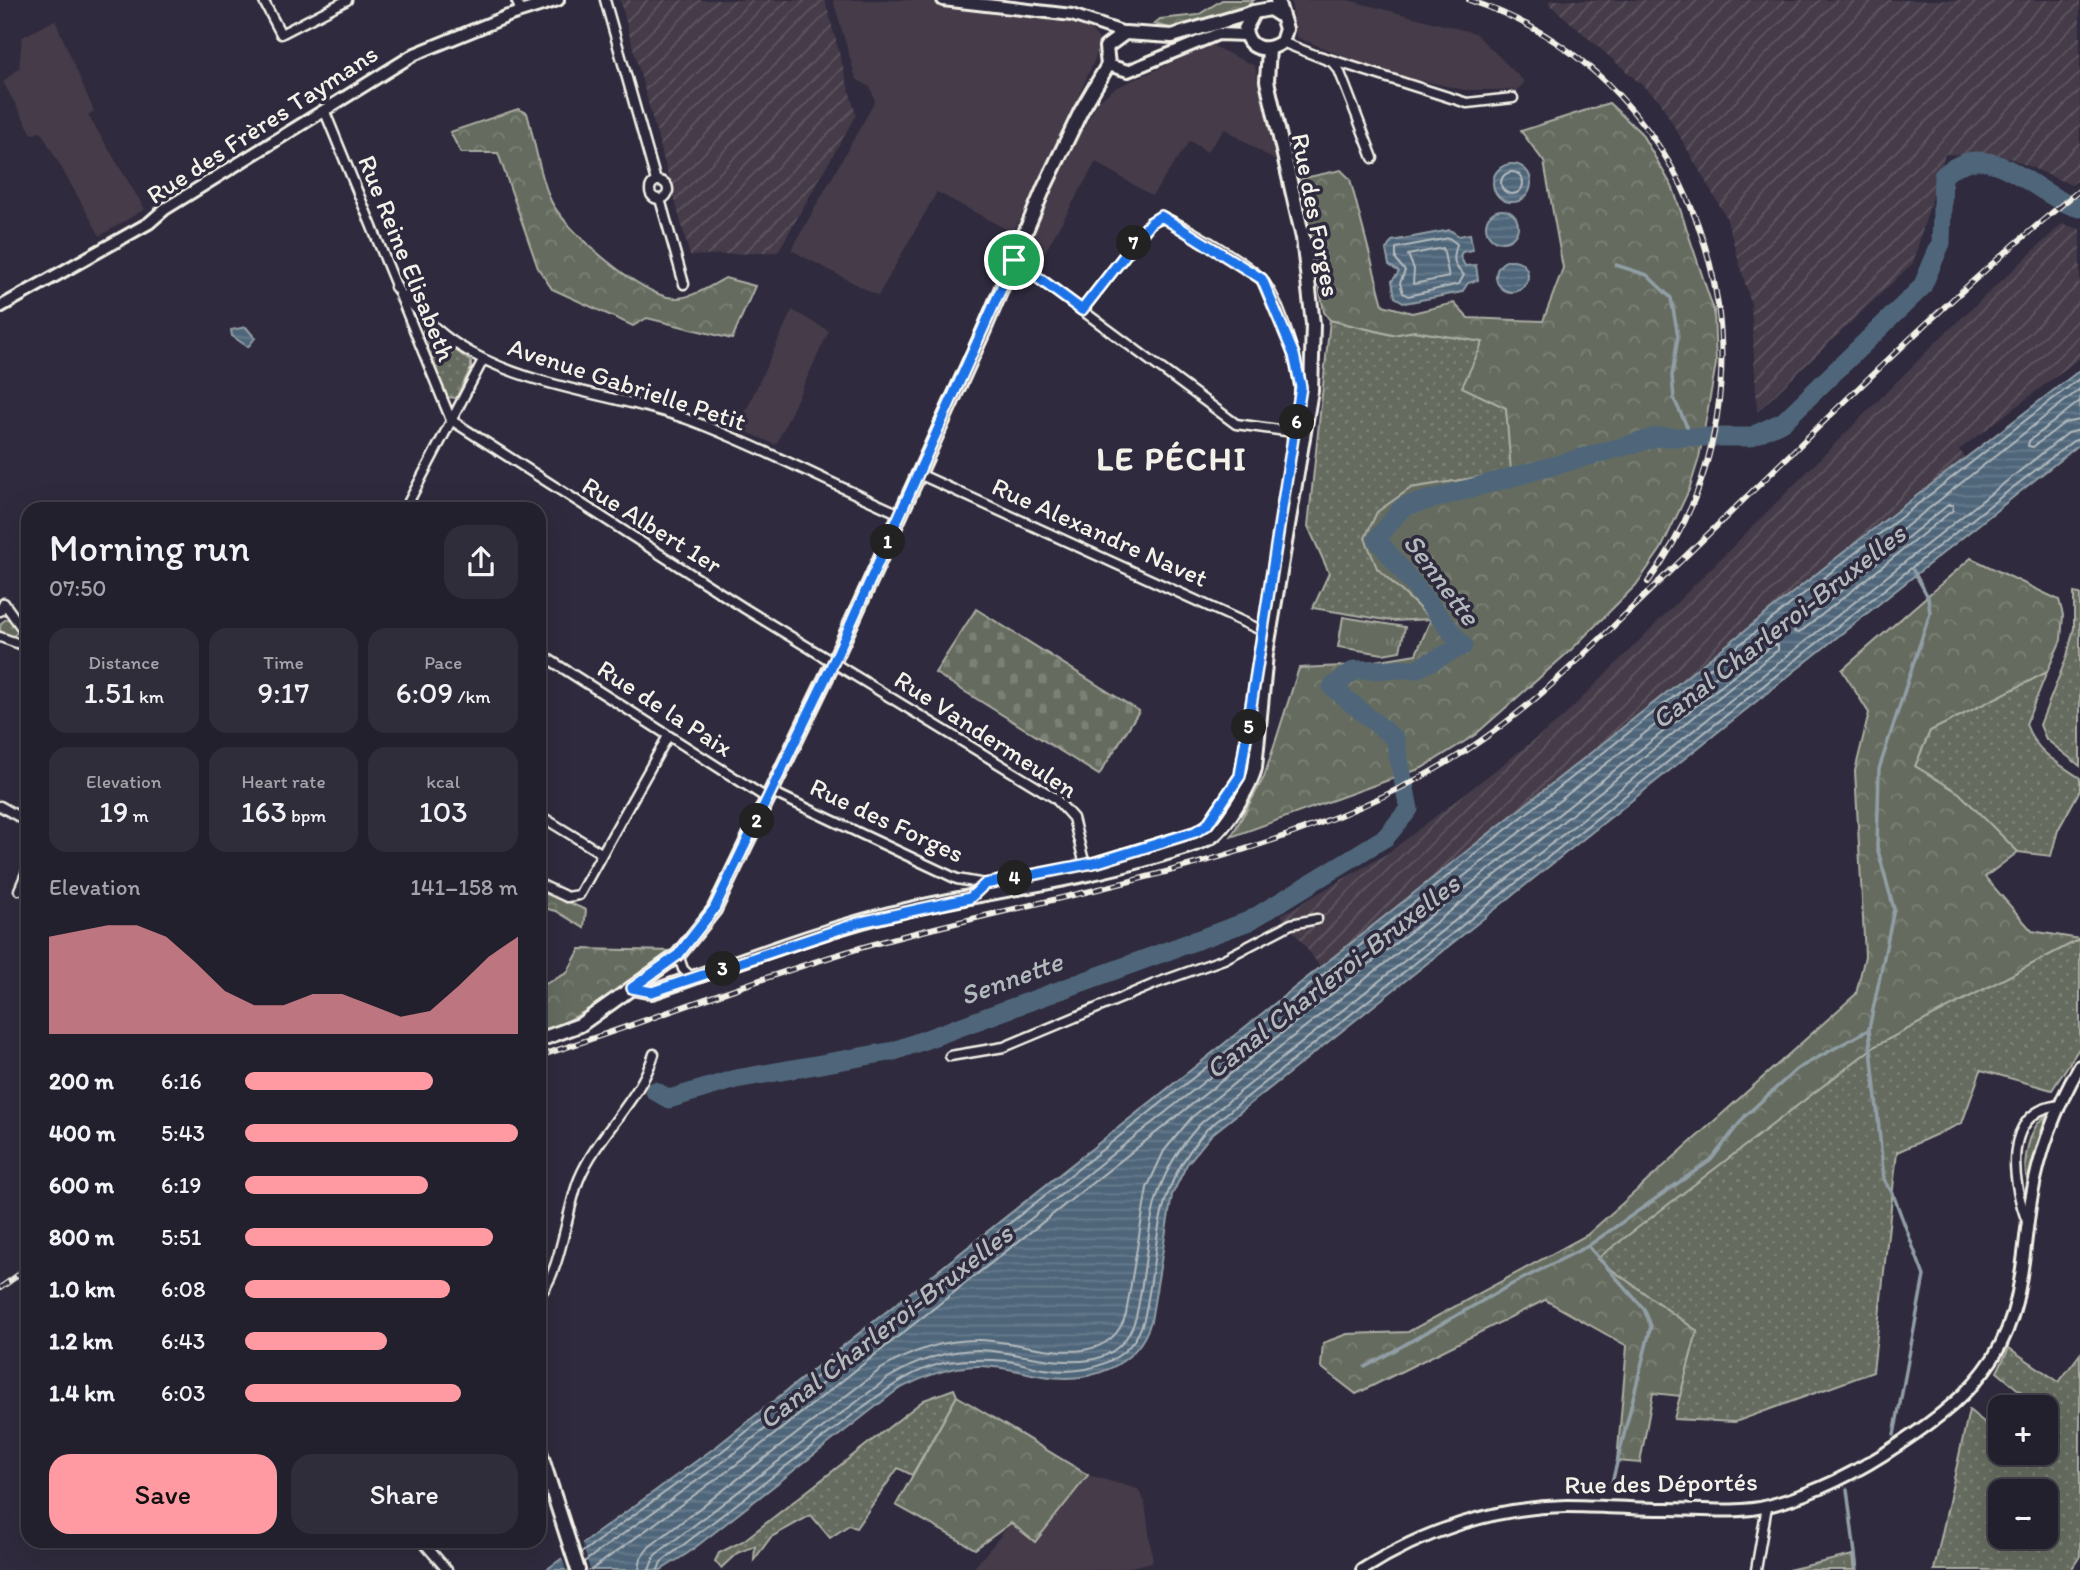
<!DOCTYPE html>
<html lang="en">
<head>
<meta charset="utf-8">
<style>
  body { margin:0; font-family:Itim,sans-serif; background:#2f2d3a; color:#f1f3f6; height:100vh; display:flex; flex-direction:column; font-size:26px; white-space:nowrap }
  * { box-sizing:border-box; margin:0 }
  p { font-size:23px; color:#a3a3aa }
  .icon { flex:none; width:38px; height:38px; fill:none; stroke:currentColor; stroke-width:2; stroke-linecap:round; stroke-linejoin:round }
  .map { position:relative; flex:1; overflow:hidden }
  .drawer { position:absolute; left:21px; top:502px; width:525px; height:1046px; display:flex; flex-direction:column; background:#23202e; border-radius:21px; box-shadow:0 7px 28px #0002,0 0 0 2px #403e4a }
  .drawer>* { flex:none }
  .controls { position:absolute; left:1988px; top:1395px; display:grid; gap:14px }
  .controls a { display:grid; place-items:center; width:70px; height:70px; border-radius:14px; background:#23202e; box-shadow:0 7px 28px #0002,0 0 0 2px #403e4a; font-size:35px }
  .pin { position:absolute; display:grid; place-items:center; width:60px; height:60px; color:#fff; margin:-30px; border:4px solid #fff; border-radius:50%; box-shadow:0 2px 7px #0007 }
  .km { position:absolute; width:35px; height:35px; margin:-18px; border-radius:50%; background:#222; color:#fff; font-size:19px; line-height:35px; text-align:center }
  .round { display:grid; place-items:center; flex:none; width:74px; height:74px; border-radius:21px; background:#2f2d3a }
  .head { display:flex; align-items:center; justify-content:space-between; height:119px; padding:0 28px }
  h1 { font-size:38px; font-weight:600; line-height:52px }
  .metrics { display:grid; grid-template-columns:repeat(3,1fr); gap:10px; height:119px; padding:7px 28px }
  .metrics div { display:grid; align-content:center; border-radius:18px; background:#2f2d3a; text-align:center }
  .metrics b { font-size:30px; font-weight:600 }
  .metrics small { font-size:19px; font-weight:400 }
  .metrics p { font-size:19px }
  .chart { height:196px; padding:14px 28px }
  .chart p { display:flex; justify-content:space-between }
  .chart svg { width:100%; height:126px; margin-top:7px; fill:#ff9aa2; opacity:.7 }
  .button { display:flex; gap:14px; margin-top:auto; padding:14px 28px }
  .button a { flex:1; height:80px; border-radius:21px; background:#ff9aa2; color:#111; font-size:28px; font-weight:600; line-height:80px; text-align:center }
  .button a+a { background:#2f2d3a; color:#f1f3f6 }
  ul { padding:0 28px; list-style:none; font-size:23px }
  li { display:grid; grid-template-columns:112px 84px 1fr; align-items:center; height:52px }
  li i { height:18px; border-radius:9px; background:#ff9aa2 }
  .map>svg:first-child { display:block }
  .built { fill:#443a48 }
  .industrial { fill:url(#industrial-furrows) }
  .grass { fill:url(#grass-dots); stroke:#acaea4; stroke-width:2; fill-rule:evenodd }
  .forest { fill:url(#forest-crowns); stroke:#acaea4; stroke-width:2 }
  .cemetery { fill:url(#cemetery-stones); stroke:#acaea4; stroke-width:2 }
  .park { fill:url(#park-tufts); stroke:#acaea4; stroke-width:2 }
  .water { fill:url(#water-rules); stroke:#919ea6; stroke-width:2 }
  .pier { fill:#2f2a3d }
  .lines { fill:none; stroke-linecap:round; stroke-linejoin:round }
  .shore { stroke:#b2b9bc; stroke-width:2 }
  .stream { stroke:#919ea6; stroke-width:3.5 }
  .river { stroke:#4f667a; stroke-width:19 }
  .minor-casing { stroke:#f4f1e8; stroke-width:13 }
  .tertiary-casing { stroke:#f4f1e8; stroke-width:16 }
  .secondary-casing { stroke:#f4f1e8; stroke-width:18 }
  .minor { stroke:#2f2a3d; stroke-width:8 }
  .tertiary { stroke:#2f2a3d; stroke-width:10 }
  .secondary { stroke:#2f2a3d; stroke-width:12 }
  .rail-casing { stroke:#f4f1e8; stroke-width:6 }
  .rail { stroke:#2f2a3d; stroke-width:3.5; stroke-dasharray:10; stroke-linecap:butt }
  .route-casing { stroke:#fff; stroke-width:14 }
  .route { stroke:#1a73e8; stroke-width:9 }
  .labels { text-anchor:middle; dominant-baseline:central; stroke-width:7; stroke-linejoin:round; paint-order:stroke }
  .street-label { font-size:26px; fill:#f4f1e8; stroke:#2f2a3d }
  .water-label { font-size:28px; font-style:italic; fill:#b2b9bc; stroke:#2f2a3d }
  .district-label { font-size:33px; font-weight:bold; letter-spacing:2px; fill:#f4f1e8; stroke:#2f2a3d }
</style>
</head>
<body>
<div class="map">
<svg width="2080" height="1570" viewBox="0 0 2080 1570">
  <defs>
    <pattern id="industrial-furrows" width="10" height="10" patternUnits="userSpaceOnUse" patternTransform="scale(1.75)"><rect width="10" height="10" fill="#443a48"/><path d="M-1 1l2-2M0 10L10 0M9 11l2-2" fill="none" stroke="#605762"/></pattern>
    <pattern id="grass-dots" width="8" height="8" patternUnits="userSpaceOnUse" patternTransform="scale(1.75)"><rect width="8" height="8" fill="#656c5f"/><path d="M2 2h.1M6 6h.1" fill="none" stroke="#7c8176" stroke-width="1.8" stroke-linecap="round"/></pattern>
    <pattern id="forest-crowns" width="20" height="18" patternUnits="userSpaceOnUse" patternTransform="scale(1.75)"><rect width="20" height="18" fill="#656c5f"/><path d="M2 6a3 3 0 1 1 6 0M12 15a3 3 0 1 1 6 0" fill="none" stroke="#7c8176"/></pattern>
    <pattern id="cemetery-stones" width="16" height="16" patternUnits="userSpaceOnUse" patternTransform="scale(1.75)"><rect width="16" height="16" fill="#656c5f"/><path d="M2 7V4a2 2 0 0 1 4 0v3zM10 15v-3a2 2 0 0 1 4 0v3z" fill="#7c8176"/></pattern>
    <pattern id="park-tufts" width="24" height="20" patternUnits="userSpaceOnUse" patternTransform="scale(1.75)"><rect width="24" height="20" fill="#656c5f"/><path d="M3 7l-1-3M5 7V3M7 7l1-3M15 17l-1-3M17 17v-4M19 17l1-3" fill="none" stroke="#7c8176"/></pattern>
    <pattern id="water-rules" width="6" height="5" patternUnits="userSpaceOnUse" patternTransform="scale(1.75)"><rect width="6" height="5" fill="#4f667a"/><path d="M0 2.5h6" fill="none" stroke="#697c8d"/></pattern>
  </defs>
  <rect width="100%" height="100%" fill="#2f2a3d"/>
  <filter id="ink" filterUnits="userSpaceOnUse"><feTurbulence type="fractalNoise" baseFrequency=".0143" numOctaves="2"/><feDisplacementMap in="SourceGraphic" scale="14" xChannelSelector="R" yChannelSelector="G"/><feConvolveMatrix kernelMatrix="1 2 1 2 8 2 1 2 1" color-interpolation-filters="sRGB"/></filter>
  <g filter="url(#ink)">
    <!-- built -->
    <g class="built">
      <path d="M833,0H929L1070,22L1091,30L1099,39L1097,54L1068,121L1013,233L937,192L878,296L791,250L875,101L870,87L856,79Z"/>
      <path d="M1291,0H1348L1475,33L1525,82L1517,90H1464L1380,71L1296,37Z"/>
      <path d="M55,20L94,111L88,115L145,209L100,236L41,132L32,134L3,82L19,68L22,37Z"/>
      <path d="M1211,45L1255,66L1277,162L1225,129L1207,152L1190,141L1152,196L1096,162L1045,252L1030,243L1071,150L1098,101L1115,88Z"/>
      <path d="M792,310L829,331L776,445L738,428Z"/>
      <path d="M1088,1475L1138,1489L1145,1502L1153,1562L1117,1570H972L1011,1523L1035,1541Z"/>
    </g>
    <!-- industrial -->
    <g class="industrial">
      <path d="M620,0H825L856,115L778,252L690,256Z"/>
      <path d="M1550,0H2080V179L2071,185L2010,158L1945,154L1913,263L1757,412L1751,304L1726,217L1659,100L1548,3Z"/>
      <path d="M2062,224L2080,229V358L1959,450L1965,457L1858,539L1322,969L1281,915L1388,853L1560,720L1941,337Z"/>
    </g>
    <!-- grass -->
    <g class="grass">
      <path d="M1330,320L1392,335L1414,331L1483,342L1506,408L1512,472L1411,488L1377,568L1431,619L1392,621L1313,608L1329,573L1308,526Z"/>
      <path d="M424,329H429L471,362V368L456,398L446,397L421,336Z"/>
      <path d="M2074,593L2080,594V766L2046,739L2040,725L2067,656L2074,628Z"/>
      <circle cx="9" cy="628" r="9"/>
      <path d="M2047,672L2026,724C2036,752 2056,762 2080,778V790L2058,830L2051,856L2018,852L1959,793L1915,766L1930,731Z"/>
      <path d="M2080,939V1047L2052,1090L1981,1070L1962,1123L1897,1152L1873,1372L1735,1422L1674,1419L1697,1331L1596,1259L1875,1046Z"/>
      <path d="M2046,1116L2029,1179L2027,1180C2022,1162 2029,1126 2046,1116Z"/>
      <path d="M2009,1348L2059,1382L2080,1354V1556L2071,1570H1934L1969,1410L2000,1435V1452H2046V1407H2039L1997,1372ZM2000,1491H2046V1536H2000Z"/>
      <path d="M954,1389L957,1396L912,1475L898,1468L856,1528L849,1525L830,1538L811,1515L771,1537L754,1560L755,1546L737,1553L721,1568L715,1561L719,1553L743,1541L924,1400Z"/>
      <path d="M1853,1555L1855,1570H1788Z"/>
    </g>
    <!-- forest -->
    <g class="forest">
      <path d="M1222,0H1254L1243,9L1177,30L1154,24L1160,19L1198,15Z"/>
      <path d="M1609,103L1641,133L1673,188L1714,311L1716,364L1699,458L1689,490L1661,549L1636,585L1573,648L1475,735L1422,768L1231,837L1264,777L1299,668L1344,666L1416,654L1431,619L1377,568L1365,538L1377,512L1411,488L1511,472L1506,408L1462,387L1483,342L1414,331L1393,335L1330,320L1324,312L1299,179L1341,170L1350,179L1383,305L1412,313L1454,303L1468,318L1543,321L1563,268L1544,162L1521,131Z"/>
      <path d="M518,109L527,113C535,141 539,174 551,201C564,229 643,298 675,298C692,298 711,286 725,278L755,286L732,339L647,318L633,326L552,289L538,268L498,153H461L450,132Z"/>
      <path d="M1971,558L2059,600L2063,615L2061,640L2047,672L1930,731L1915,766L1959,793L2018,852L1985,877L2032,931L2080,939L1875,1046L1597,1259L1697,1331L1680,1396L1653,1393L1640,1463L1617,1461L1627,1346L1545,1300L1356,1394L1321,1367L1323,1343L1347,1334L1408,1332L1587,1235L1856,994L1865,956L1855,771L1869,713L1842,670Z"/>
      <path d="M539,889L586,910L584,928L556,911L539,907Z"/>
      <path d="M580,949L673,951C630,980 588,1016 539,1033V987L567,973Z"/>
      <path d="M957,1396L1088,1475L1035,1542L1011,1523L975,1549L896,1505Z"/>
    </g>
    <!-- cemetery -->
    <path class="cemetery" d="M976,609L1139,711L1099,775L935,673Z"/>
    <!-- park -->
    <path class="park" d="M1343,617L1405,627L1400,651L1383,654L1338,647Z"/>
    <!-- water -->
    <g class="water">
      <circle cx="1512" cy="183" r="19"/>
      <circle cx="1502" cy="226" r="16"/>
      <path d="M1450,230L1459,236L1470,234L1473,250L1462,252L1460,256L1465,266L1476,265L1478,280L1468,283L1462,292L1405,303L1395,297L1392,281L1399,272L1389,265L1386,250L1392,241Z"/>
      <circle cx="1512" cy="276" r="16"/>
      <path d="M246,327L255,338L248,347L232,336L231,330Z"/>
      <path d="M2080,370V444L1211,1135L1187,1164L1172,1195L1151,1321C1137,1368 1088,1384 1043,1376C1021,1372 1001,1366 979,1366C949,1366 923,1377 897,1390L688,1553L661,1570H546L717,1446L1859,540Z"/>
    </g>
    <!-- pier -->
    <path class="pier" d="M581,1540L590,1570H566L561,1555Z"/>
    <g class="lines">
      <!-- shore -->
      <g class="shore">
        <circle cx="1512" cy="183" r="11"/>
        <path d="M1449,238L1457,244C1453,258 1452,265 1464,275L1459,284L1408,296L1403,293L1400,283L1405,271L1396,260V248Z"/>
        <path d="M1443,248L1449,277L1413,284L1414,269L1408,255Z"/>
        <path d="M2080,401L2029,441L2028,446L2033,447L2064,423L2080,420"/>
        <path d="M1948,505H1953V510L1799,633L1794,632L1795,628Z"/>
        <path d="M581,1553L721,1452L1864,546L2080,378"/>
        <path d="M584,1562L727,1459L2080,389"/>
        <path d="M591,1570L733,1467L1773,645H1778V650L1192,1117L1164,1151L1147,1188L1126,1314C1107,1378 1022,1339 977,1340C943,1340 911,1351 881,1369L649,1547L641,1558L639,1570"/>
        <path d="M649,1570L655,1555L888,1378C916,1361 946,1350 979,1350C1030,1351 1115,1390 1136,1317C1154,1236 1140,1190 1201,1123L1979,503L2068,433L2080,430"/>
        <path d="M658,1570L661,1562L863,1407C889,1388 915,1368 948,1362C968,1359 987,1359 1007,1361C1019,1362 1031,1367 1044,1369C1085,1376 1132,1363 1144,1319C1162,1239 1149,1196 1207,1129L1984,510L2073,441L2080,439"/>
      </g>
      <!-- stream -->
      <g class="stream">
        <path d="M1616,265L1647,275L1671,298L1678,336L1672,376L1674,399L1692,437"/>
        <path d="M1589,1247L1644,1309L1651,1326L1611,1487"/>
        <path d="M1365,1367L1514,1283L1588,1246L1711,1160L1745,1116L1797,1069L1868,1030"/>
        <path d="M1894,1435L1924,1276L1893,1194L1884,1179L1869,1029L1894,909L1877,847L1879,769L1930,613L1928,597L1913,570"/>
        <path d="M1847,1489L1857,1570"/>
      </g>
      <!-- river -->
      <path class="river" d="M655,1091L669,1099L736,1079L894,1051L1249,921L1386,837L1409,809L1395,739L1332,687L1355,670L1416,669L1463,646L1377,539L1403,507L1658,437H1750L1784,421L1922,287L1941,243L1943,176C1990,132 2034,197 2080,208"/>
      <!-- minor casing -->
      <g class="minor-casing">
        <g id="minor">
          <path d="M263,0L281,34L347,0"/>
          <path d="M516,0L521,11"/>
          <path d="M605,0L656,181"/>
          <path d="M1282,42L1332,62L1339,70L1373,158"/>
          <path d="M1319,56L1467,103L1513,98"/>
          <path d="M325,112L451,420"/>
          <circle cx="659" cy="190" r="9"/>
          <path d="M660,199L684,284"/>
          <path d="M1014,260L1236,424L1293,432"/>
          <path d="M395,287C415,308 434,330 458,345C528,390 618,393 695,422C765,449 832,484 900,514"/>
          <path d="M451,420L744,608L1055,798L1073,818L1085,865"/>
          <path d="M919,474L1263,631"/>
          <path d="M405,509L483,360"/>
          <path d="M0,611L4,603L24,631L28,644"/>
          <path d="M0,637L28,647"/>
          <path d="M539,653L768,799"/>
          <path d="M772,792L957,879L985,884L1085,865L1195,832L1207,825L1240,776L1300,403C1302,375 1281,301 1262,280C1250,265 1179,222 1161,217L1150,223L1082,310"/>
          <path d="M0,806L28,822"/>
          <path d="M539,815L601,853"/>
          <path d="M539,884L567,897L579,895L668,736"/>
          <path d="M19,890L28,869"/>
          <path d="M678,955L683,969L693,979"/>
          <path d="M950,1056L1004,1047L1157,983L1224,959L1291,924L1317,919"/>
          <path d="M2028,1224C2012,1184 2000,1110 2061,1105"/>
          <path d="M539,1295C560,1276 567,1208 579,1179C598,1134 640,1100 654,1054"/>
          <path d="M423,1542L447,1570"/>
          <path d="M1756,1570L1767,1506"/>
        </g>
      </g>
      <!-- tertiary casing -->
      <g class="tertiary-casing">
        <g id="tertiary">
          <path d="M943,0L1072,15L1125,33"/>
          <path d="M1108,65L1128,71L1218,34L1246,35"/>
          <path d="M0,307L149,223L165,209L415,54L508,16L558,0"/>
          <path d="M1362,1570C1423,1531 1494,1507 1567,1506C1600,1506 1634,1509 1667,1509C1699,1509 1737,1514 1768,1506C1817,1493 1858,1472 1901,1443C1937,1419 1969,1395 1993,1358C2024,1309 2022,1254 2031,1200C2039,1153 2056,1107 2080,1066"/>
        </g>
      </g>
      <!-- secondary casing -->
      <g class="secondary-casing">
        <g id="secondary">
          <path d="M1277,0L1286,29L1282,42C1266,53 1248,50 1245,29L1254,12L1270,9L1281,16"/>
          <path d="M632,988L652,992C737,963 822,929 910,909C991,891 1074,881 1154,857C1172,851 1192,847 1209,838C1224,831 1251,785 1255,768L1266,654L1311,391L1313,324L1303,238L1267,81L1269,49"/>
          <path d="M539,1040L580,1025L678,955L714,910L834,661L984,330L1044,188L1081,111L1108,65L1106,47L1125,33L1172,36L1254,12"/>
          <path d="M539,1449L578,1570"/>
        </g>
      </g>
      <!-- minor -->
      <use href="#minor" class="minor"/>
      <!-- tertiary -->
      <use href="#tertiary" class="tertiary"/>
      <!-- secondary -->
      <use href="#secondary" class="secondary"/>
      <!-- rail casing -->
      <g class="rail-casing">
        <g id="rail">
          <path d="M1469,0C1710,80 1797,380 1648,582"/>
          <path d="M539,1056C666,1016 790,964 919,932C1092,888 1292,855 1446,763C1530,714 1597,641 1667,574C1801,446 1935,306 2080,190"/>
          <path d="M0,1288L28,1268"/>
        </g>
      </g>
      <!-- rail -->
      <use href="#rail" class="rail"/>
    </g>
  </g>
  <g class="lines" filter="url(#ink)">
    <!-- route casing -->
    <g class="route-casing">
      <path id="route" d="M1161,216L1262,279L1294,355L1301,387L1240,776L1207,825L1195,832L1098,862L985,884L970,898L861,922L652,992L632,988L678,955L714,909L834,661L1014,260L1082,310L1150,223Z"/>
    </g>
    <!-- route -->
    <use href="#route" class="route"/>
  </g>
  <g class="labels">
    <!-- street labels -->
    <g class="street-label">
      <text transform="translate(262 124) rotate(-33)">Rue des Frères Taymans</text>
      <text transform="translate(1316 215) rotate(79)">Rue des Forges</text>
      <text transform="translate(407 258) rotate(68)">Rue Reine Elisabeth</text>
      <text transform="translate(627 384) rotate(18)">Avenue Gabrielle Petit</text>
      <text transform="translate(652 525) rotate(32)">Rue Albert 1er</text>
      <text transform="translate(1100 532) rotate(24)">Rue Alexandre Navet</text>
      <text transform="translate(665 708) rotate(33)">Rue de la Paix</text>
      <text transform="translate(986 734) rotate(33)">Rue Vandermeulen</text>
      <text transform="translate(887 820) rotate(25)">Rue des Forges</text>
      <text transform="translate(1661 1483) rotate(-1)">Rue des Déportés</text>
    </g>
    <!-- water labels -->
    <g class="water-label">
      <text transform="translate(1442 579) rotate(53)">Sennette</text>
      <text transform="translate(1778 626) rotate(-38)">Canal Charleroi-Bruxelles</text>
      <text transform="translate(1332 976) rotate(-38)">Canal Charleroi-Bruxelles</text>
      <text transform="translate(1011 978) rotate(-20)">Sennette</text>
      <text transform="translate(885 1326) rotate(-38)">Canal Charleroi-Bruxelles</text>
    </g>
    <!-- district labels -->
    <g class="district-label">
      <text x="1172" y="458">LE PÉCHI</text>
    </g>
  </g>
</svg>
<div class="controls">
<a>+</a>
<a>−</a>
</div>
<div class="pin" style="left:1014px;top:260px;background:#1e9e55"><svg class="icon" aria-label="arrive" viewBox="0 0 24 24"><path d="M6 21V4h12l-3 4 3 4H6"/></svg></div>
<b class="km" style="left:888px;top:542px">1</b>
<b class="km" style="left:757px;top:821px">2</b>
<b class="km" style="left:723px;top:969px">3</b>
<b class="km" style="left:1015px;top:878px">4</b>
<b class="km" style="left:1249px;top:727px">5</b>
<b class="km" style="left:1297px;top:422px">6</b>
<b class="km" style="left:1134px;top:243px">7</b>
<section class="drawer">
<div class="head"><div><h1>Morning run</h1><p>07:50</p></div><a class="round"><svg class="icon" aria-label="share" viewBox="0 0 24 24"><path d="M12 15V3M7 8l5-5 5 5M5 13v7h14v-7"/></svg></a></div>
<div class="metrics">
<div><p>Distance</p><b>1.51<small> km</small></b></div>
<div><p>Time</p><b>9:17</b></div>
<div><p>Pace</p><b>6:09<small> /km</small></b></div>
</div>
<div class="metrics">
<div><p>Elevation</p><b>19<small> m</small></b></div>
<div><p>Heart rate</p><b>163<small> bpm</small></b></div>
<div><p>kcal</p><b>103</b></div>
</div>
<div class="chart"><p><span>Elevation</span>141–158 m</p>
<svg viewBox="0 0 160 44" preserveAspectRatio="none"><path d="M0 44V10L10 8L20 6L30 6L40 10L50 19L60 29L70 34L80 34L90 30L100 30L110 34L120 38L130 36L140 27L150 17L160 10V44z"/></svg>
</div>
<ul>
<li><b>200 m</b>6:16<i style="width:69%"></i></li>
<li><b>400 m</b>5:43<i style="width:100%"></i></li>
<li><b>600 m</b>6:19<i style="width:67%"></i></li>
<li><b>800 m</b>5:51<i style="width:91%"></i></li>
<li><b>1.0 km</b>6:08<i style="width:75%"></i></li>
<li><b>1.2 km</b>6:43<i style="width:52%"></i></li>
<li><b>1.4 km</b>6:03<i style="width:79%"></i></li>
</ul>
<div class="button"><a>Save</a><a>Share</a></div>
</section>
</div>
</body>
</html>
